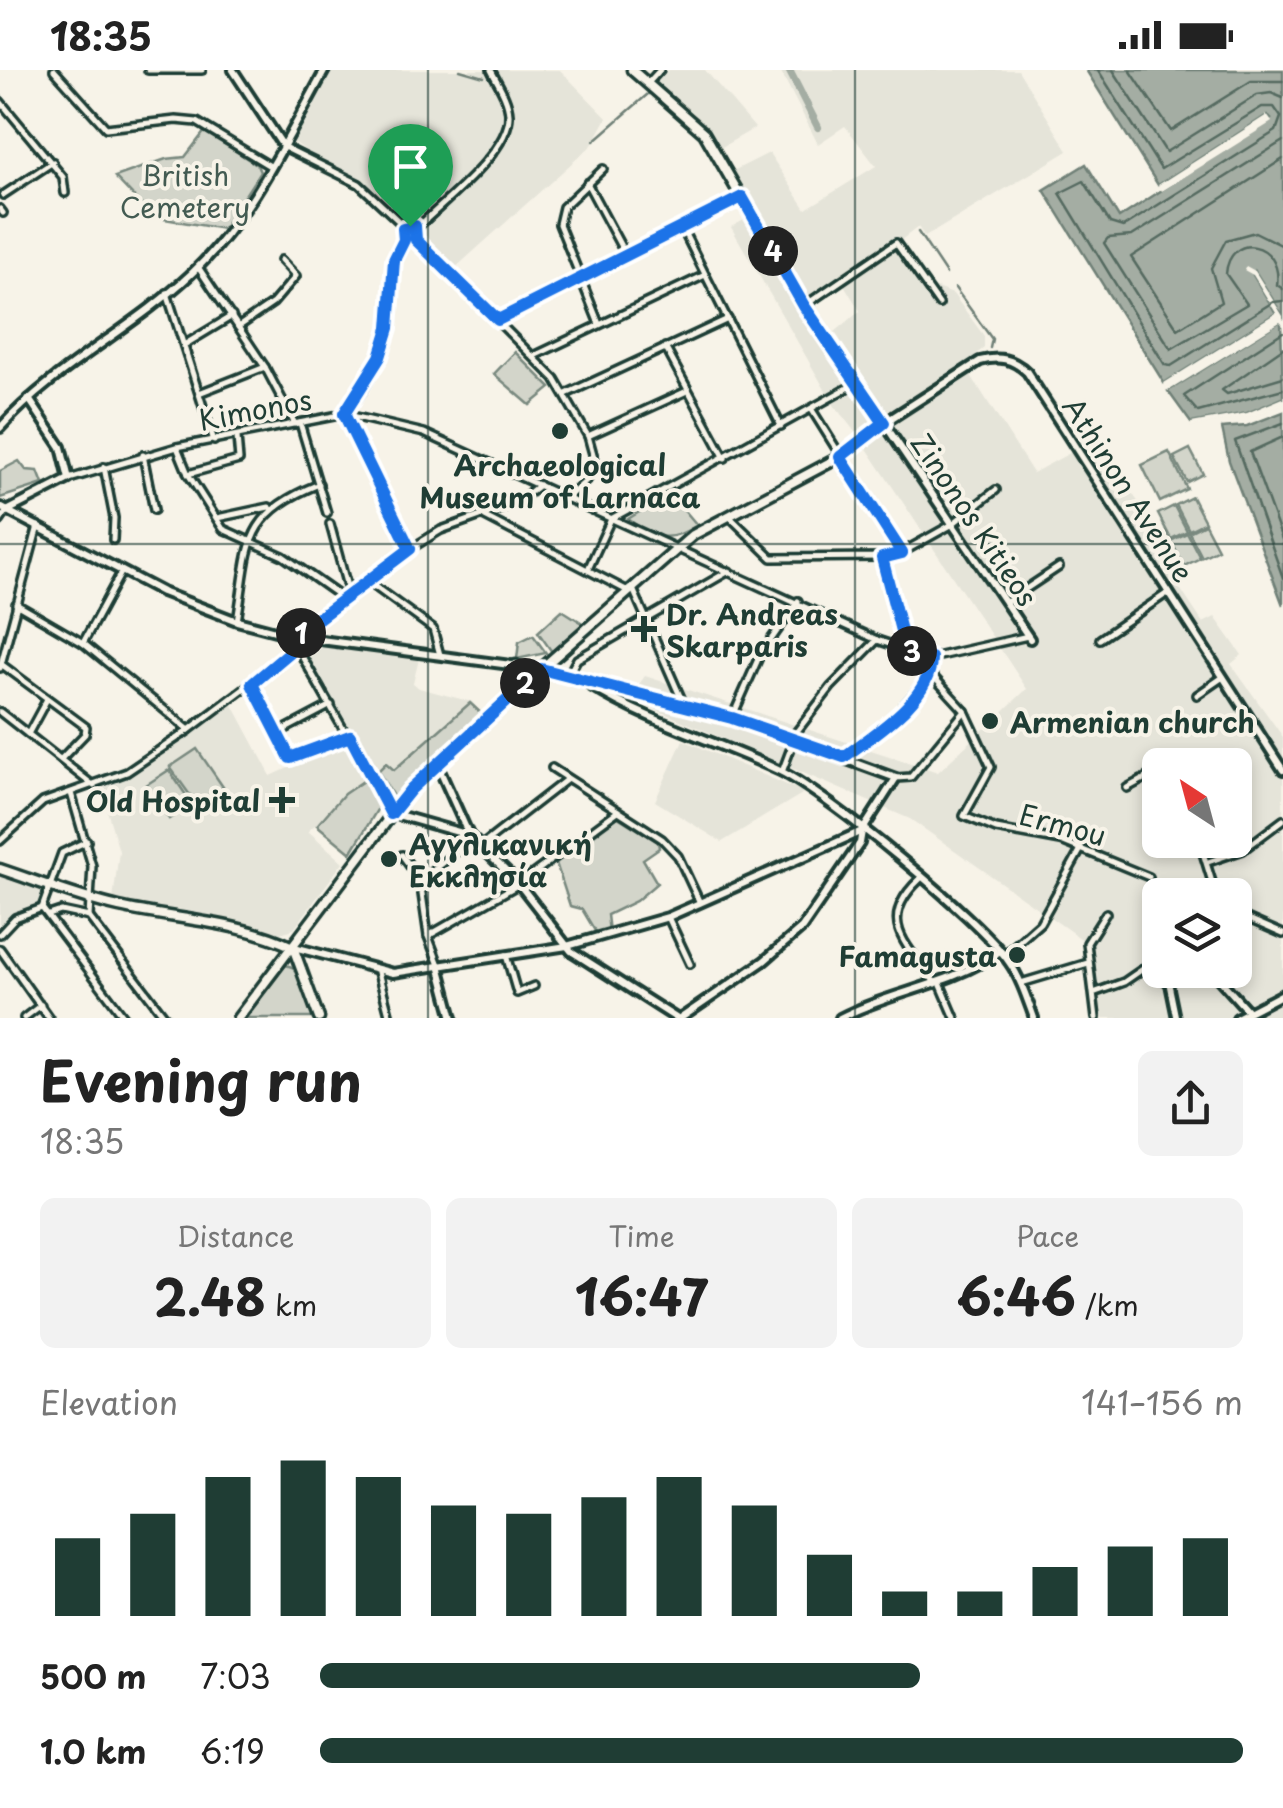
<!DOCTYPE html>
<html lang="en">
<head>
<meta charset="utf-8">
<style>
  body { margin:0; font-family:"Playpen Sans",sans-serif; background:#f2f2f2; color:#222; height:100vh; display:flex; flex-direction:column; font-size:38px; white-space:nowrap }
  * { box-sizing:border-box; margin:0 }
  p { font-size:32px; color:#767676 }
  .icon { flex:none; width:55px; height:55px; fill:none; stroke:currentColor; stroke-width:2; stroke-linecap:round; stroke-linejoin:round }
  .map { position:relative; height:948px; overflow:hidden }
  .sheet { display:flex; flex-direction:column; background:#fff; flex:1 }
  .sheet>* { flex:none }
  .needle { width:65px; rotate:324deg }
  .buttons { position:absolute; left:1142px; top:678px; display:grid; gap:20px }
  .buttons a { display:grid; place-items:center; width:110px; height:110px; border-radius:15px; background:#fff; box-shadow:0 5px 15px #0003; font-size:50px }
  .pin { position:absolute; display:grid; place-items:center; width:85px; height:85px; color:#fff; margin:-102px -42px; border-radius:50% 50% 50% 0; rotate:-45deg; box-shadow:0 0 10px #0007 }
  .pin .icon { rotate:45deg }
  .km { position:absolute; width:50px; height:50px; margin:-25px; border-radius:50%; background:#222; color:#fff; font-size:28px; line-height:50px; text-align:center }
  .round { display:grid; place-items:center; flex:none; width:105px; height:105px; border-radius:15px; background:#f2f2f2 }
  .summary { display:flex; align-items:center; justify-content:space-between; height:170px; padding:0 40px }
  h1 { font-size:55px; font-weight:700; line-height:75px }
  .figures { display:grid; grid-template-columns:repeat(3,1fr); gap:15px; height:170px; padding:10px 40px }
  .figures div { display:grid; align-content:center; border-radius:15px; background:#f2f2f2; text-align:center }
  .figures b { font-size:50px; font-weight:700 }
  .figures small { font-size:28px; font-weight:400 }
  .figures p { font-size:28px }
  .chart { height:280px; padding:20px 40px }
  .chart p { display:flex; justify-content:space-between }
  .chart svg { width:100%; height:180px; margin-top:10px; stroke:#1f3d34; stroke-width:6 }
  ul { padding:0 40px; list-style:none; font-size:32px }
  li { display:grid; grid-template-columns:160px 120px 1fr; align-items:center; height:75px }
  li i { height:25px; border-radius:12px; background:#1f3d34 }
  .status { display:flex; justify-content:space-between; align-items:center; height:70px; padding:0 50px; background:#fff; direction:ltr }
  .status svg { height:28px; fill:currentColor }
  .map>svg:first-child { display:block }
  .built { fill:#e5e4d9; fill-rule:evenodd }
  .green { fill:#d3d5ca; stroke:#79897f; stroke-width:2.5 }
  .water { fill:#a4ada3; stroke:#6f8077; stroke-width:2.5 }
  .pier { fill:#f7f3e8 }
  .lines { fill:none; stroke-linecap:round; stroke-linejoin:round }
  .shore { stroke:#546a60; stroke-width:2.5 }
  .stream { stroke:#6f8077; stroke-width:2.5 }
  .canal { stroke:#a4ada3; stroke-width:8 }
  .minor-casing { stroke:#1f3d34; stroke-width:12 }
  .tertiary-casing { stroke:#1f3d34; stroke-width:14 }
  .secondary-casing { stroke:#1f3d34; stroke-width:15 }
  .primary-casing { stroke:#1f3d34; stroke-width:15 }
  .minor { stroke:#f7f3e8; stroke-width:5 }
  .tertiary { stroke:#f7f3e8; stroke-width:6 }
  .secondary { stroke:#f7f3e8; stroke-width:8 }
  .primary { stroke:#f7f3e8; stroke-width:8 }
  .route-casing { stroke:#fff; stroke-width:20 }
  .route { stroke:#1a73e8; stroke-width:12 }
  .grid { fill:none; stroke:#1f3d34; stroke-width:2.5; stroke-opacity:0.55 }
  .poi-dot { fill:#1f3d34; stroke:#f7f3e8; stroke-width:4 }
  .labels { text-anchor:middle; dominant-baseline:central; stroke-width:8; stroke-linejoin:round; paint-order:stroke }
  .park-label { font-size:28px; fill:#435b52; stroke:#f7f3e8 }
  .street-label { font-size:28px; fill:#1f3d34; stroke:#f7f3e8 }
  .poi-label { font-size:28px; font-weight:bold; fill:#1f3d34; stroke:#f7f3e8; text-anchor:start }
</style>
</head>
<body>
<div class="status"><b>18:35</b><svg viewBox="0 0 49 12"><path d="M0 12V9h3v3zM5 12V6h3v6zM10 12V3h3v9zM15 12V0h3v12zM26 1h20v11H26zM47 4h2v5h-2z"/></svg></div>
<div class="map">
<svg width="1283" height="948" viewBox="0 0 1283 948">
  <rect width="100%" height="100%" fill="#f7f3e8"/>
  <filter id="ink" filterUnits="userSpaceOnUse"><feTurbulence type="fractalNoise" baseFrequency=".01" numOctaves="2"/><feDisplacementMap in="SourceGraphic" scale="20" xChannelSelector="R" yChannelSelector="G"/><feConvolveMatrix kernelMatrix="1 2 1 2 8 2 1 2 1" color-interpolation-filters="sRGB"/></filter>
  <g filter="url(#ink)">
    <!-- built -->
    <g class="built">
      <path d="M318,0H560L607,48L592,75L454,199L410,149L292,71Z"/>
      <path d="M669,0H705L755,58L720,78L694,44L657,12Z"/>
      <path d="M780,0H1018L1068,81L925,167L918,157L896,174L931,216L953,224L984,266V278L975,285L972,307L1033,403L1090,372L1105,382L1186,504L1175,511L1203,553L1215,547L1242,585L1231,594L1283,667V948H1096L1087,873L910,749L629,628L645,606L938,702L1027,619L864,374L885,362L950,445L835,262L860,241L843,213L845,204L806,229L733,101L769,83L806,139L876,96L845,56L818,74ZM1160,695H1235V770H1160ZM1160,825H1235V900H1160Z"/>
      <path d="M746,149L878,350L859,367L834,335L731,157Z"/>
      <path d="M310,573L419,589L413,613L419,618L472,632L479,641L391,726L304,581Z"/>
      <path d="M232,633L271,706L349,670L366,709L308,761L343,792L294,859L280,863L113,830L119,781L101,720L158,688Z"/>
      <path d="M683,670L801,721L802,724L722,772L655,731Z"/>
      <path d="M0,806L39,818L44,824L38,833L0,858Z"/>
    </g>
    <!-- green -->
    <g class="green">
      <path d="M205,61L257,95L260,102L223,159L153,147L115,107L166,89L185,87Z"/>
      <path d="M515,282L551,318L530,335L494,304Z"/>
      <path d="M1190,379L1203,404L1187,412L1174,387Z"/>
      <path d="M1169,382L1187,419L1160,432L1142,395Z"/>
      <path d="M19,391L26,400L38,401L43,414L0,428V401Z"/>
      <path d="M670,423L697,455C668,474 656,469 628,449Z"/>
      <path d="M1192,427L1205,452L1189,460L1176,435Z"/>
      <path d="M1174,436L1187,461L1171,469L1158,444Z"/>
      <path d="M1205,454L1218,479L1202,487L1189,462Z"/>
      <path d="M1187,463L1200,488L1184,496L1171,471Z"/>
      <path d="M562,540L584,554L552,582L538,562Z"/>
      <path d="M533,565L546,583L517,589L519,572Z"/>
      <path d="M470,633L483,645L394,728L378,701L386,693L394,700Z"/>
      <path d="M197,679L223,717L197,735L170,697Z"/>
      <path d="M169,700L192,734L169,749L146,715Z"/>
      <path d="M366,709L380,735L351,783L317,755L344,724Z"/>
      <path d="M618,747L658,772L659,778L643,789L657,813L636,831L607,845L609,862L598,866L582,839L570,836L556,793Z"/>
      <path d="M286,895L295,898L313,948H245Z"/>
    </g>
    <!-- water -->
    <g class="water">
      <path d="M1086,0H1283V246L1255,201L1253,205L1276,243L1164,313L1044,120L1086,94L1119,148L1271,49L1267,45L1158,115Z"/>
      <path d="M1281,251L1283,328L1247,343L1191,353L1168,321Z"/>
      <path d="M1283,342V535L1229,391L1222,358L1247,356Z"/>
    </g>
    <!-- pier -->
    <g class="pier">
      <path d="M1267,45L1272,52L1162,121L1158,115Z"/>
      <path d="M1246,196L1255,201L1283,246V255L1280,252L1168,321L1164,313L1276,243L1253,205L1244,200Z"/>
      <path d="M1283,328V333L1262,343L1191,357V353L1247,343Z"/>
    </g>
    <g class="lines">
      <!-- shore -->
      <g class="shore">
        <path d="M1098,0L1161,99L1262,37H1274L1281,47L1276,61L1123,157L1110,153L1084,111L1060,123L1165,295L1171,296L1273,232L1283,231"/>
        <path d="M1113,0L1166,82L1257,25L1271,23L1283,28"/>
        <path d="M1130,0L1171,61L1251,11H1283"/>
        <path d="M1283,71L1132,166L1108,168L1104,173L1171,279L1247,234L1226,204C1229,161 1283,171 1277,215L1283,219"/>
        <path d="M1283,89L1131,187L1178,259L1221,232L1211,198L1226,170L1255,162L1283,176"/>
        <path d="M1283,262L1184,326L1198,342L1283,319"/>
        <path d="M1283,278L1222,320L1227,324L1283,307"/>
        <path d="M1283,353L1235,371L1283,508"/>
        <path d="M1283,367L1250,382L1283,472"/>
      </g>
      <!-- stream -->
      <g class="stream">
        <path d="M460,0L484,7"/>
        <path d="M594,71L648,24"/>
        <path d="M918,162L946,204"/>
        <path d="M955,218L992,269L990,278"/>
      </g>
      <!-- canal -->
      <path class="canal" d="M789,0L818,57"/>
      <!-- minor casing -->
      <g class="minor-casing">
        <g id="minor">
          <path d="M54,0L106,58L176,50L197,52L270,96"/>
          <path d="M148,0H202"/>
          <path d="M648,13L660,0"/>
          <path d="M0,31L63,107L65,123"/>
          <path d="M284,77L359,114L405,157"/>
          <path d="M587,113L625,184"/>
          <path d="M3,125L53,92"/>
          <path d="M0,139L3,143"/>
          <path d="M405,158L404,170H417"/>
          <path d="M417,158C442,133 511,81 509,44C508,28 498,14 491,0"/>
          <path d="M682,158L781,356"/>
          <path d="M404,170C391,191 394,214 391,238C387,275 371,317 344,344L410,479"/>
          <path d="M417,170L555,309L588,366L596,395L587,410L567,428"/>
          <path d="M198,197L265,297L295,354"/>
          <path d="M167,223L214,371"/>
          <path d="M804,236L896,173L939,234"/>
          <path d="M497,250L741,128"/>
          <path d="M599,254L559,154L563,137L603,99"/>
          <path d="M238,257L273,233L296,206L281,190"/>
          <path d="M184,275L232,246"/>
          <path d="M665,277L725,388"/>
          <path d="M534,286L705,205"/>
          <path d="M199,323L265,297"/>
          <path d="M566,324L728,249"/>
          <path d="M812,340L901,482"/>
          <path d="M300,353L327,443"/>
          <path d="M588,366L687,321"/>
          <path d="M177,377L188,404L223,459L283,486L344,529"/>
          <path d="M143,385L154,440"/>
          <path d="M104,397L114,448L113,470"/>
          <path d="M188,404L239,390L237,367"/>
          <path d="M69,409L177,377L344,344L424,363L877,570L931,588L1028,566"/>
          <path d="M485,447L628,521"/>
          <path d="M730,447L772,488L882,487L901,483L951,455L996,420"/>
          <path d="M217,448L269,437"/>
          <path d="M0,451L7,441"/>
          <path d="M330,454L349,524"/>
          <path d="M882,487L907,580"/>
          <path d="M589,497L611,449L855,314"/>
          <path d="M367,511L433,559L440,585"/>
          <path d="M633,519L684,635"/>
          <path d="M1005,533L1059,497"/>
          <path d="M16,534L83,573L189,660"/>
          <path d="M237,551C250,476 240,446 319,414"/>
          <path d="M1100,569L1169,522"/>
          <path d="M83,573L122,501"/>
          <path d="M295,574L391,743"/>
          <path d="M931,588V604L965,641L991,697L964,746L996,759L1061,771L1149,807"/>
          <path d="M1,594L86,657L85,664L61,689"/>
          <path d="M0,598L38,456"/>
          <path d="M568,606L577,589L729,501"/>
          <path d="M253,613L290,688L351,666"/>
          <path d="M1197,625L1223,607"/>
          <path d="M0,642L94,716"/>
          <path d="M732,648L759,587L798,531"/>
          <path d="M28,664L47,629"/>
          <path d="M276,664L331,635"/>
          <path d="M791,669L831,617L877,570"/>
          <path d="M844,687L895,646L931,604"/>
          <path d="M1171,695L1182,690L1191,695"/>
          <path d="M552,698L662,769L678,786L700,833"/>
          <path d="M782,702L794,670"/>
          <path d="M896,708L911,707L965,641"/>
          <path d="M1127,718L1160,700"/>
          <path d="M71,723L92,796L89,847"/>
          <path d="M1199,770L1216,825"/>
          <path d="M0,771L43,732L127,702L189,660L282,590L303,560L410,479L441,460L517,433L539,415"/>
          <path d="M481,776L566,710"/>
          <path d="M402,785L420,810"/>
          <path d="M1208,792L1243,780L1283,750"/>
          <path d="M920,809C875,851 906,874 936,914"/>
          <path d="M42,838L125,948"/>
          <path d="M42,838L62,783L87,771"/>
          <path d="M1235,843L1283,864"/>
          <path d="M49,845L61,841L89,847L166,948"/>
          <path d="M668,847L690,894"/>
          <path d="M0,864L15,848L42,838"/>
          <path d="M428,866L519,814L618,741"/>
          <path d="M0,879L49,948"/>
          <path d="M506,885L517,923L534,916"/>
          <path d="M1004,885L1040,853L1081,779"/>
          <path d="M439,895L428,866L420,810L473,769"/>
          <path d="M378,902L390,948"/>
          <path d="M940,913L955,948"/>
          <path d="M1021,913L1088,893"/>
          <path d="M1169,914L1185,900"/>
          <path d="M1096,922L1124,912L1150,894L1169,914L1176,948"/>
          <path d="M24,948L41,935"/>
          <path d="M1096,948L1087,873L1106,843"/>
        </g>
      </g>
      <!-- tertiary casing -->
      <g class="tertiary-casing">
        <g id="tertiary">
          <path d="M233,0L283,76"/>
          <path d="M0,358C55,297 131,260 191,204C249,150 287,69 325,0"/>
          <path d="M0,437L162,522L237,551L298,567L541,599L732,648L896,708L862,761L860,773L802,858L764,891L681,948"/>
          <path d="M7,441L69,409L61,377L29,329"/>
          <path d="M1030,569L884,353L980,291C999,286 1012,288 1027,302L1283,700"/>
          <path d="M591,616C650,653 717,671 780,701C826,723 981,850 1009,892C1021,909 1027,929 1034,948"/>
          <path d="M437,694L469,765"/>
          <path d="M391,743L469,765L519,814L571,881L676,948"/>
          <path d="M294,877L393,903L567,876L668,847L862,761"/>
          <path d="M439,895L453,948"/>
          <path d="M1211,900L1247,940"/>
          <path d="M840,948C892,921 951,916 1000,881"/>
          <path d="M1237,948L1283,924"/>
        </g>
      </g>
      <!-- secondary casing -->
      <g class="secondary-casing">
        <path id="secondary" d="M0,799C39,812 79,828 119,837C177,850 238,851 293,877L319,948"/>
      </g>
      <!-- primary casing -->
      <g class="primary-casing">
        <g id="primary">
          <path d="M516,595L522,616"/>
          <path d="M238,948L411,719L541,599L693,465L840,387L884,353L804,236L704,63L632,0"/>
        </g>
      </g>
      <!-- minor -->
      <use href="#minor" class="minor"/>
      <!-- tertiary -->
      <use href="#tertiary" class="tertiary"/>
      <!-- secondary -->
      <use href="#secondary" class="secondary"/>
      <!-- primary -->
      <use href="#primary" class="primary"/>
    </g>
  </g>
  <g class="lines" filter="url(#ink)">
    <!-- route casing -->
    <g class="route-casing">
      <path id="route" d="M742,127L804,236L884,353L840,387L902,483L882,488L906,580L931,588C931,630 874,664 844,687L732,648L541,599L411,719L391,744L350,666L290,688L252,614L290,582L303,560L410,479L344,344L380,287L389,258L394,190L404,170L403,159L415,156L416,170L498,250Z"/>
    </g>
    <!-- route -->
    <use href="#route" class="route"/>
  </g>
  <!-- grid -->
  <path class="grid" d="M428,0V948M855,0V948M0,474H1283"/>
  <!-- markers -->
  <g class="poi-dot">
    <circle cx="560" cy="361" r="10"/>
    <path d="M639 544h10v10h10v10h-10v10h-10v-10h-10v-10h10z"/>
    <circle cx="990" cy="651" r="10"/>
    <path d="M277 715h10v10h10v10h-10v10h-10v-10h-10v-10h10z"/>
    <circle cx="389" cy="789" r="10"/>
    <circle cx="1017" cy="885" r="10"/>
  </g>
  <g class="labels">
    <!-- park labels -->
    <g class="park-label">
      <text x="185" y="104">British<tspan x="185" dy="32">Cemetery</tspan></text>
    </g>
    <!-- street labels -->
    <g class="street-label">
      <text transform="translate(255 339) rotate(-11)">Kimonos</text>
      <text transform="translate(1129 419) rotate(57)">Athinon Avenue</text>
      <text transform="translate(975 449) rotate(56)">Zinonos Kitieos</text>
      <text transform="translate(1063 754) rotate(15)">Ermou</text>
    </g>
    <!-- poi labels -->
    <g class="poi-label">
      <text x="560" y="394" text-anchor="middle">Archaeological<tspan x="560" dy="32">Museum of Larnaca</tspan></text>
      <text x="666" y="543">Dr. Andreas<tspan x="666" dy="32">Skarparis</tspan></text>
      <text x="1010" y="651">Armenian church</text>
      <text x="260" y="730" text-anchor="end">Old Hospital</text>
      <text x="409" y="773">Αγγλικανική<tspan x="409" dy="32">Εκκλησία</tspan></text>
      <text x="997" y="885" text-anchor="end">Famagusta</text>
    </g>
  </g>
</svg>
<div class="buttons">
<a><svg class="needle" viewBox="-14 -14 28 28"><path d="M0-13l5 13h-10z" fill="#e53935"/><path d="M0 13l5-13h-10z" fill="#767676"/></svg></a>
<a><svg class="icon" aria-label="layers" viewBox="0 0 24 24"><path d="M12 4l9 5-9 5-9-5zM3 14l9 5 9-5"/></svg></a>
</div>
<div class="pin" style="left:410px;top:156px;background:#1e9e55"><svg class="icon" aria-label="arrive" viewBox="0 0 24 24"><path d="M6 21V4h12l-3 4 3 4H6"/></svg></div>
<b class="km" style="left:301px;top:563px">1</b>
<b class="km" style="left:525px;top:613px">2</b>
<b class="km" style="left:912px;top:581px">3</b>
<b class="km" style="left:773px;top:181px">4</b>
</div>
<section class="sheet">
<div class="summary"><div><h1>Evening run</h1><p>18:35</p></div><a class="round"><svg class="icon" aria-label="share" viewBox="0 0 24 24"><path d="M12 15V3M7 8l5-5 5 5M5 13v7h14v-7"/></svg></a></div>
<div class="figures">
<div><p>Distance</p><b>2.48<small> km</small></b></div>
<div><p>Time</p><b>16:47</b></div>
<div><p>Pace</p><b>6:46<small> /km</small></b></div>
</div>
<div class="chart"><p><span>Elevation</span>141–156 m</p>
<svg viewBox="0 0 160 44" preserveAspectRatio="none"><path d="M5 44V25M15 44V19M25 44V10M35 44V6M45 44V10M55 44V17M65 44V19M75 44V15M85 44V10M95 44V17M105 44V29M115 44V38M125 44V38M135 44V32M145 44V27M155 44V25"/></svg>
</div>
<ul>
<li><b>500 m</b>7:03<i style="width:65%"></i></li>
<li><b>1.0 km</b>6:19<i style="width:100%"></i></li>
</ul>
</section>
</body>
</html>
